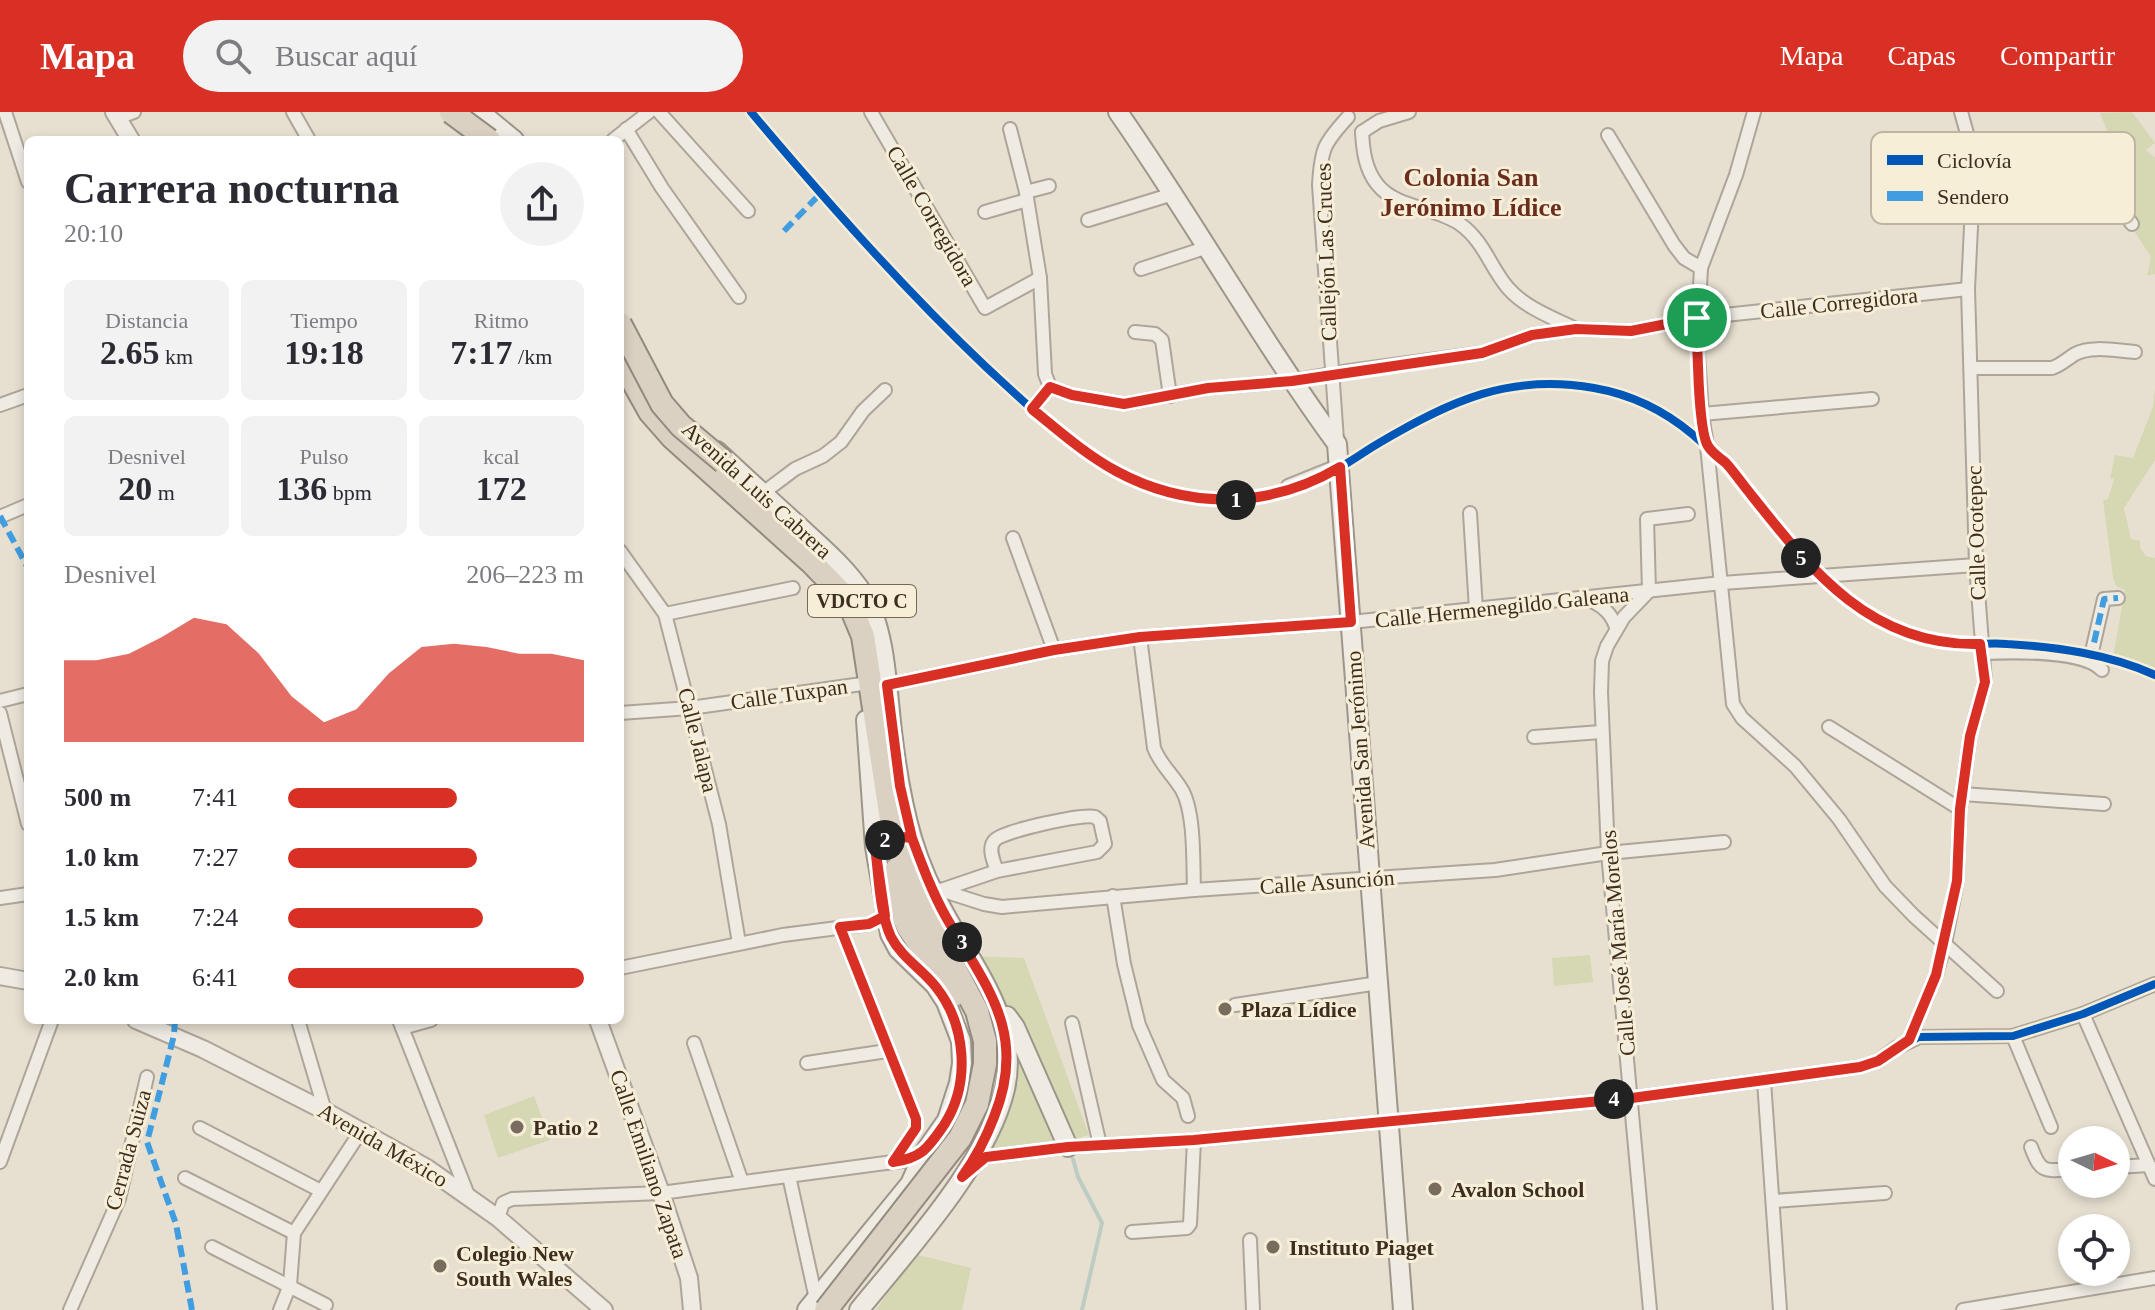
<!DOCTYPE html>
<html lang="es">
<head>
<meta charset="utf-8">
<style>
  body { margin:0; font-family:"Times New Roman",serif; background:#f2f2f3; color:#2b2b33; height:100vh; display:flex; flex-direction:column; font-size:30px; white-space:nowrap }
  * { box-sizing:border-box; margin:0 }
  p { font-size:26px; color:#7c7c81 }
  .icon { flex:none; width:44px; height:44px; fill:none; stroke:currentColor; stroke-width:2; stroke-linecap:round; stroke-linejoin:round }
  .map { position:relative; flex:1; overflow:hidden }
  .sheet { position:absolute; left:24px; top:24px; width:600px; height:888px; display:flex; flex-direction:column; background:#fff; border-radius:12px; box-shadow:0 4px 12px #0003 }
  .sheet>* { flex:none }
  .needle { width:52px; rotate:95deg }
  .controls { position:absolute; left:2058px; top:1014px; display:grid; gap:16px }
  .controls a { display:grid; place-items:center; width:72px; height:72px; border-radius:50%; background:#fff; box-shadow:0 4px 12px #0003; font-size:40px }
  .pin { position:absolute; display:grid; place-items:center; width:68px; height:68px; color:#fff; margin:-34px; border:4px solid #fff; border-radius:50%; box-shadow:0 2px 8px #0007 }
  .km { position:absolute; width:40px; height:40px; margin:-20px; border-radius:50%; background:#222; color:#fff; font-size:22px; line-height:40px; text-align:center }
  .round { display:grid; place-items:center; flex:none; width:84px; height:84px; border-radius:42px; background:#f2f2f3 }
  .overview { display:flex; align-items:center; justify-content:space-between; height:136px; padding:0 40px }
  h1 { font-size:44px; font-weight:700; line-height:60px }
  .figures { display:grid; grid-template-columns:repeat(3,1fr); gap:12px; height:136px; padding:8px 40px }
  .figures div { display:grid; align-content:center; border-radius:12px; background:#f2f2f3; text-align:center }
  .figures b { font-size:34px; font-weight:700 }
  .figures small { font-size:22px; font-weight:400 }
  .figures p { font-size:22px }
  .chart { height:224px; padding:16px 40px }
  .chart p { display:flex; justify-content:space-between }
  .chart svg { width:100%; height:144px; margin-top:8px; fill:#d93025; opacity:.7 }
  ul { padding:0 40px; list-style:none; font-size:26px }
  li { display:grid; grid-template-columns:128px 96px 1fr; align-items:center; height:60px }
  li i { height:20px; border-radius:10px; background:#d93025 }
  header { display:flex; align-items:center; gap:48px; box-sizing:border-box; height:112px; padding:0 40px; background:#d93025; color:#fff }
  header strong { font-size:38px }
  nav { display:flex; gap:44px; margin-inline-start:auto; font-size:28px }
  .search { width:560px; height:72px; background:#f2f2f3; display:flex; align-items:center; gap:20px; box-sizing:border-box; padding:0 28px; border-radius:44px; color:#7c7c81; font-size:30px }
  .map>svg:first-child { display:block }
  .green { fill:#d6d7b3 }
  .lines { fill:none; stroke-linecap:round; stroke-linejoin:round }
  .stream { stroke:#bcccc2; stroke-width:4 }
  .minor-casing { stroke:#ada599; stroke-width:16 }
  .tertiary-casing { stroke:#ada599; stroke-width:20 }
  .secondary-casing { stroke:#9c958a; stroke-width:22 }
  .motorway-casing { stroke:#928b80; stroke-width:26 }
  .minor { stroke:#efebe3; stroke-width:12 }
  .tertiary { stroke:#efebe3; stroke-width:16 }
  .secondary { stroke:#efebe3; stroke-width:18 }
  .motorway { stroke:#dad1c2; stroke-width:22 }
  .motorway-bridge-casing { stroke:#928b80; stroke-width:26; stroke-linecap:butt }
  .motorway-bridge { stroke:#dad1c2; stroke-width:22 }
  .quiet { stroke:#3f9de0; stroke-width:6; stroke-dasharray:12 6; stroke-linecap:butt }
  .cycleway-casing { stroke:#f7eed8; stroke-width:13 }
  .cycleway { stroke:#0057b8; stroke-width:8 }
  .route-casing { stroke:#fff; stroke-width:16 }
  .route { stroke:#d93025; stroke-width:10 }
  .poi-dot { fill:#786c5e; stroke:#f7eed8; stroke-width:3 }
  .labels { text-anchor:middle; dominant-baseline:central; stroke-width:6; stroke-linejoin:round; paint-order:stroke }
  .shield { fill:#f7eed8; stroke:#756857; stroke-width:2 }
  .shield-label { font-size:20px; font-weight:bold; fill:#3d2e20 }
  .street-label { font-size:22px; fill:#3d2e20; stroke:#f7eed8 }
  .poi-label { font-size:22px; font-weight:bold; fill:#3d2e20; stroke:#f7eed8; text-anchor:start }
  .quarter-label { font-size:26px; font-weight:bold; fill:#6b2e1e; stroke:#f7eed8 }
  .key { fill:#f7eed8; stroke:#bfb4a1; stroke-width:2 }
  .key-label { font-size:22px; fill:#3d2e20 }
</style>
</head>
<body>
<header>
<strong>Mapa</strong>
<div class="search"><svg class="icon" aria-label="search" viewBox="0 0 24 24"><circle cx="10" cy="10" r="6"/><path d="M15 15l6 6"/></svg>Buscar aquí</div>
<nav><a>Mapa</a><a>Capas</a><a>Compartir</a></nav>
</header>
<div class="map">
<svg width="2155" height="1198" viewBox="0 0 2155 1198">
  <rect width="100%" height="100%" fill="#e7e0d1"/>
  <!-- green -->
  <g class="green">
    <path d="M2132,0L2155,31L2146,38L2155,46V162L2147,164L2151,145L2127,108L2129,80L2122,55L2100,1H2090Z"/>
    <path d="M2155,276V348L2124,396L2131,427L2140,429V436L2146,444L2155,446V563L2113,545L2125,478L2116,474L2113,465L2103,388L2108,387L2114,367L2110,366L2115,343L2133,346L2153,295Z"/>
    <path d="M1590,843L1593,870L1554,874L1552,846Z"/>
    <path d="M968,844L1024,846L1089,1023L1067,1030L986,1045L1003,941L996,900Z"/>
    <path d="M534,984L550,1028L498,1046L484,1003Z"/>
    <path d="M914,1142L971,1156L962,1198H876Z"/>
  </g>
  <g class="lines">
    <!-- stream -->
    <path class="stream" d="M1073,1047L1078,1065L1102,1111L1082,1198"/>
    <!-- minor casing -->
    <g class="minor-casing">
      <g id="minor">
        <path d="M5,0L28,70"/>
        <path d="M293,0L309,28"/>
        <path d="M659,0L748,99"/>
        <path d="M871,0L985,196L1040,166"/>
        <path d="M1754,0L1736,63L1701,156L1697,228L1702,302L1707,334L1733,592L1742,606L1795,654L1839,707L1885,774L1914,804L1997,879"/>
        <path d="M118,6L134,0"/>
        <path d="M626,17L662,76L739,185"/>
        <path d="M1010,17L1026,80L1040,166L1045,262L1050,275"/>
        <path d="M1362,20C1363,38 1365,57 1377,72C1395,96 1436,95 1460,112C1484,129 1490,155 1508,176C1524,195 1553,206 1576,217"/>
        <path d="M1362,20L1379,9L1409,0"/>
        <path d="M1608,23L1674,133L1684,146L1701,156"/>
        <path d="M613,28L649,0"/>
        <path d="M1973,74C1987,71 2003,70 2017,66C2038,60 2069,40 2090,56C2107,69 2119,95 2132,112"/>
        <path d="M1026,80L1049,74"/>
        <path d="M985,100L1027,88"/>
        <path d="M1088,108L1173,82"/>
        <path d="M1141,157L1208,135"/>
        <path d="M1135,220L1155,222L1162,228L1170,284"/>
        <path d="M1971,256H2052C2061,253 2067,247 2075,242C2091,233 2118,239 2135,240"/>
        <path d="M1050,275L1072,283L1124,292L1208,276L1292,269L1349,259L1482,241L1532,223L1576,217L1631,219L1697,206L1968,177"/>
        <path d="M0,293L28,283"/>
        <path d="M1032,297L1050,275"/>
        <path d="M1702,302L1872,287"/>
        <path d="M1337,328L1319,73C1321,37 1324,31 1348,5"/>
        <path d="M1288,374L1340,353"/>
        <path d="M763,381L795,357L823,344L841,330L863,299L885,278"/>
        <path d="M1470,401L1476,498"/>
        <path d="M2,404L28,393"/>
        <path d="M1013,426L1054,538"/>
        <path d="M620,439L665,502L719,712L739,831"/>
        <path d="M1649,479L1624,505L1607,534L1602,549L1601,580L1608,741L1650,1198"/>
        <path d="M1649,479L1647,407L1688,402"/>
        <path d="M1589,488C1603,494 1611,501 1616,515"/>
        <path d="M665,502L793,476"/>
        <path d="M1140,525L1154,636C1160,652 1173,663 1182,678C1195,701 1193,751 1194,778"/>
        <path d="M1982,541C2010,540 2082,537 2102,558"/>
        <path d="M2090,548L2104,487L2118,486"/>
        <path d="M887,573L1054,538L1140,525L1351,510L1722,471L1976,453"/>
        <path d="M0,589L28,582"/>
        <path d="M0,601L28,712"/>
        <path d="M620,601L690,596L862,572"/>
        <path d="M1829,615L1960,697"/>
        <path d="M1534,625L1601,620"/>
        <path d="M1962,682L2104,692"/>
        <path d="M931,775L984,792L1002,795L1194,778L1495,758L1608,741L1724,730"/>
        <path d="M941,778L997,759L1097,740L1105,732L1100,709C1098,708 1097,706 1095,705C1084,701 1003,719 995,728C987,736 994,750 997,759"/>
        <path d="M1113,784L1124,852L1139,913L1163,968L1183,986L1188,1004"/>
        <path d="M0,786L28,782"/>
        <path d="M840,815L916,1007V1016L893,1050"/>
        <path d="M620,856L783,823L869,812L885,804"/>
        <path d="M1235,893L1378,871"/>
        <path d="M2083,902L2155,1067"/>
        <path d="M298,908L325,999"/>
        <path d="M399,908L468,1083"/>
        <path d="M1072,911L1100,1033"/>
        <path d="M402,916L431,908"/>
        <path d="M2013,924L2051,1015"/>
        <path d="M1909,928L1936,863L1945,831L1957,769L1960,697L1970,624L1985,570L1976,453L1968,177L1973,74L1968,25L1961,0"/>
        <path d="M694,931L742,1070"/>
        <path d="M807,951L887,939"/>
        <path d="M1764,969L1780,1198"/>
        <path d="M200,1016L321,1079"/>
        <path d="M2031,1035C2041,1062 2045,1059 2072,1057"/>
        <path d="M0,1050L52,908"/>
        <path d="M2116,1055L2149,1053"/>
        <path d="M972,1057L986,1045L1068,1035L1194,1028L1632,986L1860,955L1878,949L1896,936L1919,925L2013,924L2083,902L2155,872"/>
        <path d="M789,1064L816,1187"/>
        <path d="M185,1066L294,1121"/>
        <path d="M1773,1089L1885,1081"/>
        <path d="M498,1106L503,1091L512,1087L661,1081L893,1050L911,1048L924,1041"/>
        <path d="M1132,1120L1187,1116L1190,1112L1194,1028"/>
        <path d="M1250,1128L1253,1198"/>
        <path d="M212,1135L326,1193"/>
        <path d="M70,1198L119,1087L147,965"/>
        <path d="M280,1198L290,1173L294,1121L361,1019"/>
        <path d="M1963,1198L2155,1166"/>
      </g>
    </g>
    <!-- tertiary casing -->
    <g class="tertiary-casing">
      <g id="tertiary">
        <path d="M114,0L131,28"/>
        <path d="M0,864L28,869"/>
        <path d="M136,908L203,937L325,999L427,1056L498,1106L604,1198"/>
        <path d="M598,908L661,1081L689,1166L692,1198"/>
      </g>
    </g>
    <!-- secondary casing -->
    <g class="secondary-casing">
      <g id="secondary">
        <path d="M480,0L514,28"/>
        <path d="M1118,0C1194,109 1259,225 1337,332L1403,1198"/>
        <path d="M717,339C745,365 773,391 802,417C824,437 848,458 864,483C886,518 887,578 892,619C896,654 902,692 912,726C920,753 932,780 946,804C975,857 1020,912 1005,977C988,1051 907,1139 859,1198"/>
        <path d="M1007,904L1015,915L1068,1035"/>
        <path d="M807,1198L910,1072L924,1041L947,1008L959,971L962,951L961,929L946,890L935,873L898,837L890,822L875,735L866,608"/>
      </g>
    </g>
    <!-- motorway casing -->
    <g class="motorway-casing">
      <path id="motorway" d="M620,246L650,300L672,325L811,450L848,488L863,524L892,714"/>
    </g>
    <!-- minor -->
    <use href="#minor" class="minor"/>
    <!-- tertiary -->
    <use href="#tertiary" class="tertiary"/>
    <!-- secondary -->
    <use href="#secondary" class="secondary"/>
    <!-- motorway -->
    <use href="#motorway" class="motorway"/>
    <!-- motorway-bridge casing -->
    <g class="motorway-bridge-casing">
      <g id="motorway-bridge">
        <path d="M451,0L489,28"/>
        <path d="M620,212L662,292L681,314L724,350"/>
        <path d="M897,757L901,798L908,815L954,883"/>
        <path d="M826,1198L960,1026L977,992L985,952V929L977,899L908,768L892,714"/>
      </g>
    </g>
    <!-- motorway-bridge -->
    <use href="#motorway-bridge" class="motorway-bridge"/>
    <!-- quiet -->
    <g class="quiet">
      <path d="M784,119L821,81"/>
      <path d="M0,404L28,456"/>
      <path d="M2090,548L2104,487L2118,486"/>
      <path d="M175,908L174,923L147,1030L176,1112L192,1198"/>
    </g>
    <!-- cycleway casing -->
    <g class="cycleway-casing">
      <g id="cycleway">
        <path d="M751,0C826,89 902,175 986,255C1037,302 1090,354 1157,376C1214,396 1275,390 1328,362C1346,353 1362,341 1379,331C1450,289 1510,261 1594,276C1732,300 1760,438 1869,502C1900,520 1937,531 1973,532C1985,532 1996,531 2007,532C2057,535 2109,542 2155,563"/>
        <path d="M962,1065L986,1045L1068,1035L1194,1028L1632,986L1860,955L1878,949L1896,936L1919,925L2013,924L2083,902L2155,872"/>
      </g>
    </g>
    <!-- cycleway -->
    <use href="#cycleway" class="cycleway"/>
  </g>
  <g class="lines">
    <!-- route casing -->
    <g class="route-casing">
      <path id="route" d="M1697,206L1631,219L1576,217L1532,223L1482,241L1292,269L1208,276L1124,292L1072,283L1050,275L1032,297C1059,319 1085,342 1116,359C1188,398 1269,397 1340,355L1351,510L1140,525L1054,538L887,573L900,674L912,726L892,724L875,735C879,763 879,799 891,825C902,846 922,857 936,875C966,913 971,971 944,1013C928,1036 922,1046 893,1050L916,1016V1007L840,815L869,812L885,804L875,735C889,726 895,723 912,726C922,753 932,780 946,805C987,876 1028,921 994,1005C986,1026 975,1047 962,1065L986,1045L1068,1035L1194,1028L1632,986L1860,955L1878,949L1909,928L1936,863L1957,769L1960,697L1970,624L1985,570L1980,532C1870,535 1810,457 1749,380C1741,370 1734,360 1726,351C1720,346 1712,341 1708,334C1698,319 1697,228 1697,206"/>
    </g>
    <!-- route -->
    <use href="#route" class="route"/>
  </g>
  <!-- markers -->
  <g class="poi-dot">
    <circle cx="1225" cy="897" r="8"/>
    <circle cx="517" cy="1015" r="8"/>
    <circle cx="1435" cy="1077" r="8"/>
    <circle cx="1273" cy="1135" r="8"/>
    <circle cx="440" cy="1154" r="8"/>
  </g>
  <g class="labels">
    <!-- shield labels -->
    <rect class="shield" x="808" y="473" width="108" height="32" rx="6"/>
    <g class="shield-label">
      <text x="862" y="489">VDCTO C</text>
    </g>
    <!-- street labels -->
    <g class="street-label">
      <text transform="translate(932 104) rotate(60)">Calle Corregidora</text>
      <text transform="translate(1326 140) rotate(-92)">Callejón Las Cruces</text>
      <text transform="translate(1839 191) rotate(-6)">Calle Corregidora</text>
      <text transform="translate(757 378) rotate(42)">Avenida Luis Cabrera</text>
      <text transform="translate(1976 421) rotate(-92)">Calle Ocotepec</text>
      <text transform="translate(1502 495) rotate(-6)">Calle Hermenegildo Galeana</text>
      <text transform="translate(789 582) rotate(-8)">Calle Tuxpan</text>
      <text transform="translate(698 628) rotate(76)">Calle Jalapa</text>
      <text transform="translate(1360 638) rotate(-94)">Avenida San Jerónimo</text>
      <text transform="translate(1327 770) rotate(-4)">Calle Asunción</text>
      <text transform="translate(1618 831) rotate(-95)">Calle José María Morelos</text>
      <text transform="translate(383 1033) rotate(30)">Avenida México</text>
      <text transform="translate(128 1038) rotate(-75)">Cerrada Suiza</text>
      <text transform="translate(649 1052) rotate(71)">Calle Emiliano Zapata</text>
    </g>
    <!-- poi labels -->
    <g class="poi-label">
      <text x="1241" y="897">Plaza Lídice</text>
      <text x="533" y="1015">Patio 2</text>
      <text x="1451" y="1077">Avalon School</text>
      <text x="1289" y="1135">Instituto Piaget</text>
      <text x="456" y="1141">Colegio New<tspan x="456" dy="25">South Wales</tspan></text>
    </g>
    <!-- quarter labels -->
    <g class="quarter-label">
      <text x="1471" y="65">Colonia San<tspan x="1471" dy="30">Jerónimo Lídice</tspan></text>
    </g>
  </g>
  <!-- legend -->
  <rect x="1871" y="20" width="264" height="92" rx="12" class="key"/>
  <rect x="1887" y="43" width="36" height="10" fill="#0057b8"/>
  <rect x="1887" y="79" width="36" height="10" fill="#3f9de0"/>
  <g class="key-label">
    <text x="1937" y="56">Ciclovía</text>
    <text x="1937" y="92">Sendero</text>
  </g>
</svg>
<div class="controls">
<a><svg class="needle" viewBox="-14 -14 28 28"><path d="M0-13l5 13h-10z" fill="#e53935"/><path d="M0 13l5-13h-10z" fill="#7c7c81"/></svg></a>
<a><svg class="icon" aria-label="locate" viewBox="0 0 24 24"><circle cx="12" cy="12" r="6"/><path d="M12 2v4M12 18v4M2 12h4M18 12h4"/></svg></a>
</div>
<div class="pin" style="left:1697px;top:206px;background:#1e9e55"><svg class="icon" aria-label="arrive" viewBox="0 0 24 24"><path d="M6 21V4h12l-3 4 3 4H6"/></svg></div>
<b class="km" style="left:1236px;top:388px">1</b>
<b class="km" style="left:885px;top:728px">2</b>
<b class="km" style="left:962px;top:830px">3</b>
<b class="km" style="left:1614px;top:987px">4</b>
<b class="km" style="left:1801px;top:446px">5</b>
<section class="sheet">
<div class="overview"><div><h1>Carrera nocturna</h1><p>20:10</p></div><a class="round"><svg class="icon" aria-label="share" viewBox="0 0 24 24"><path d="M12 15V3M7 8l5-5 5 5M5 13v7h14v-7"/></svg></a></div>
<div class="figures">
<div><p>Distancia</p><b>2.65<small> km</small></b></div>
<div><p>Tiempo</p><b>19:18</b></div>
<div><p>Ritmo</p><b>7:17<small> /km</small></b></div>
</div>
<div class="figures">
<div><p>Desnivel</p><b>20<small> m</small></b></div>
<div><p>Pulso</p><b>136<small> bpm</small></b></div>
<div><p>kcal</p><b>172</b></div>
</div>
<div class="chart"><p><span>Desnivel</span>206–223 m</p>
<svg viewBox="0 0 160 44" preserveAspectRatio="none"><path d="M0 44V19L10 19L20 17L30 12L40 6L50 8L60 17L70 30L80 38L90 34L100 23L110 15L120 14L130 15L140 17L150 17L160 19V44z"/></svg>
</div>
<ul>
<li><b>500 m</b>7:41<i style="width:57%"></i></li>
<li><b>1.0 km</b>7:27<i style="width:64%"></i></li>
<li><b>1.5 km</b>7:24<i style="width:66%"></i></li>
<li><b>2.0 km</b>6:41<i style="width:100%"></i></li>
</ul>
</section>
</div>
</body>
</html>
